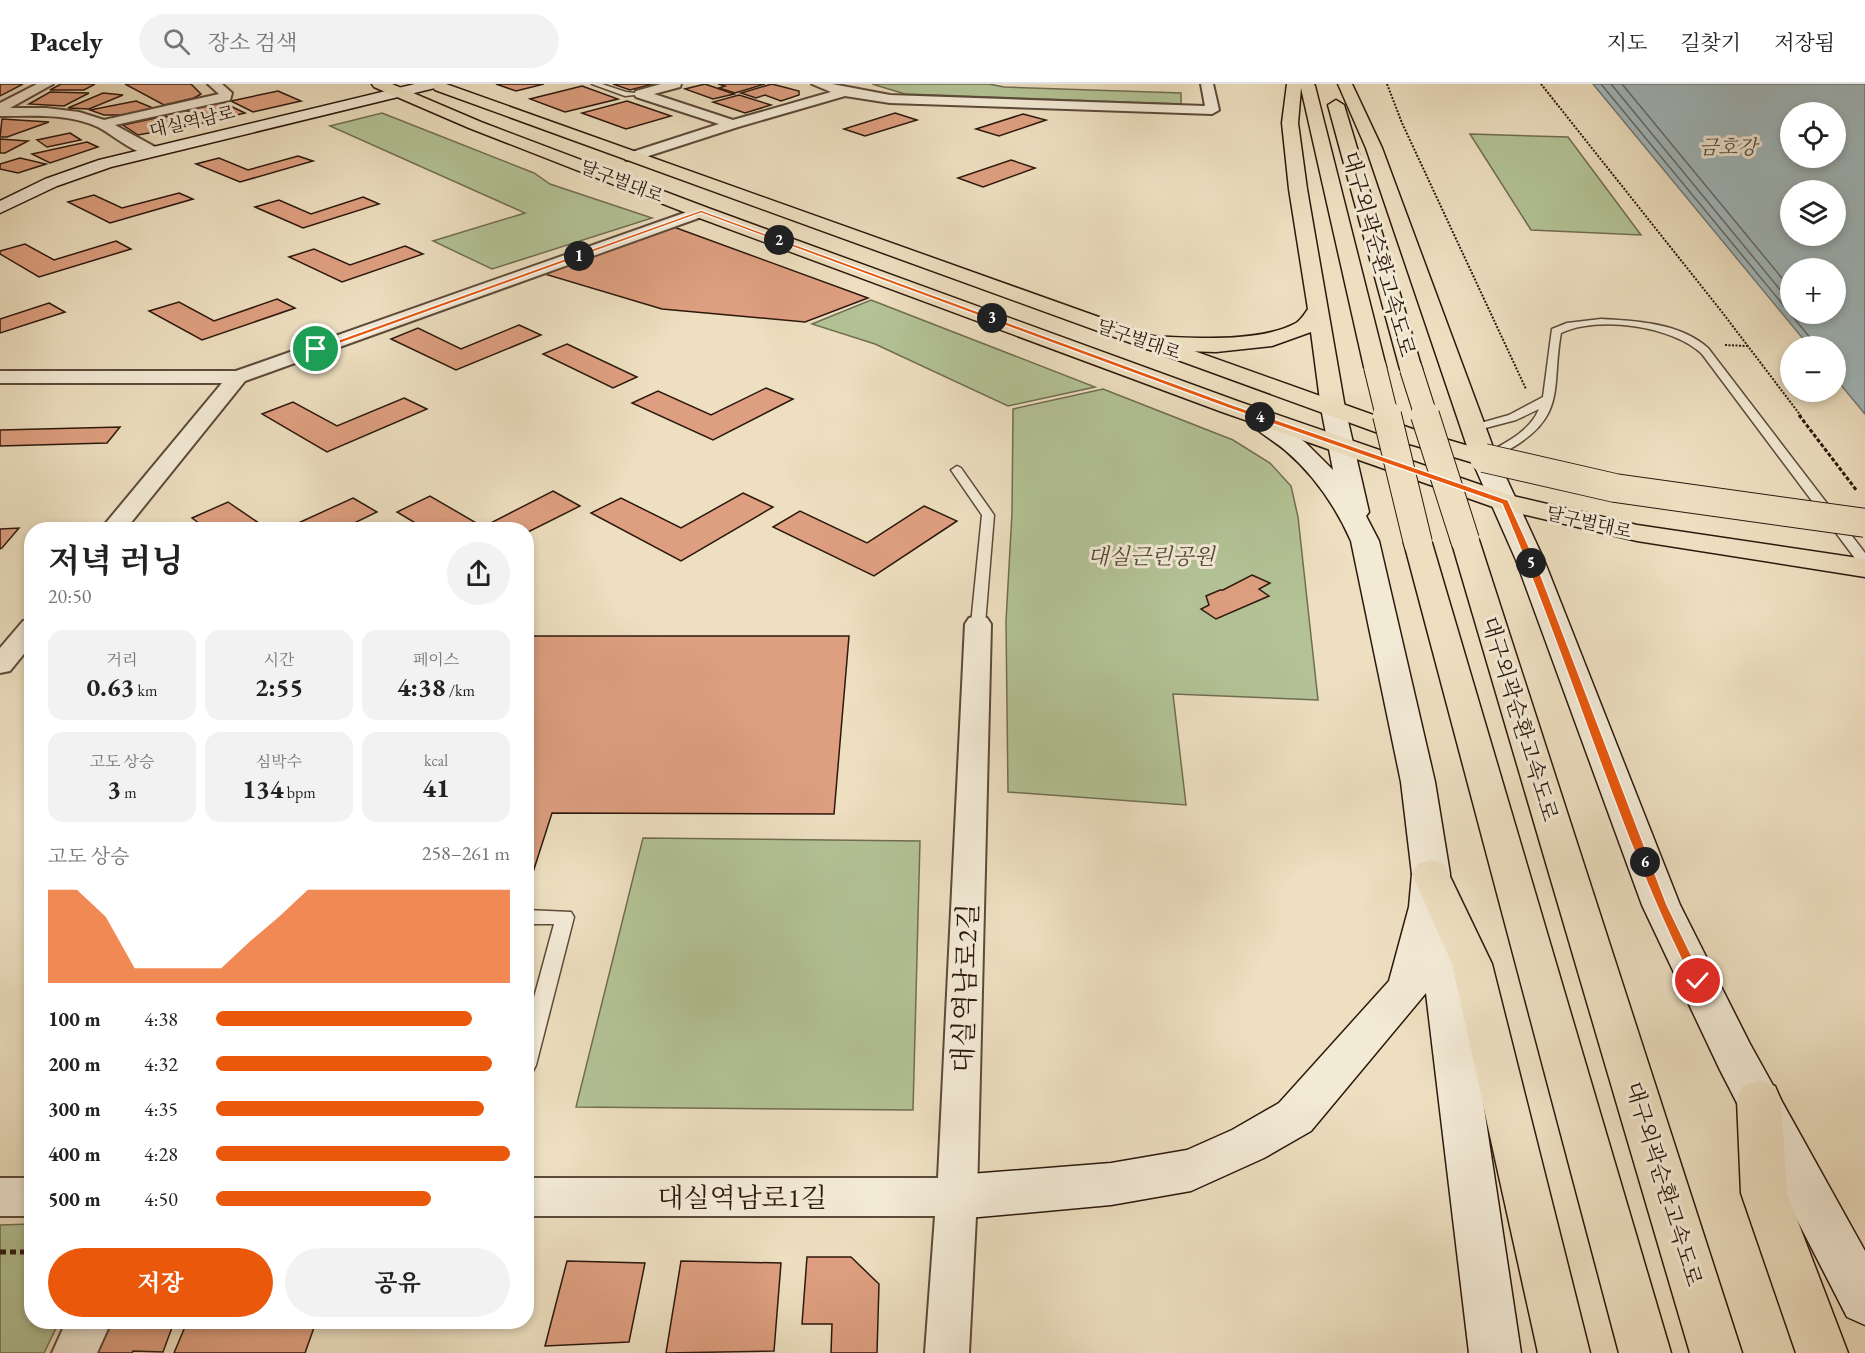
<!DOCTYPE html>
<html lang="ko">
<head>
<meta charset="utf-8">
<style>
  body { margin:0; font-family:"EB Garamond","Noto Serif KR",serif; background:#f2f2f2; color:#222; height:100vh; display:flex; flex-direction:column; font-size:22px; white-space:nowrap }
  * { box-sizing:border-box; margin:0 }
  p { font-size:20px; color:#767676 }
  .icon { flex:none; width:33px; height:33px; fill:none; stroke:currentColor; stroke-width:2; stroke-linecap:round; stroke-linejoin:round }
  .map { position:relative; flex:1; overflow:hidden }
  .details { position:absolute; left:24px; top:438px; width:510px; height:807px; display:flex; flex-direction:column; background:#fff; border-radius:24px; box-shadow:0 3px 9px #0003 }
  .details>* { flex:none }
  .controls { position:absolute; left:1780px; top:18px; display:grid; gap:12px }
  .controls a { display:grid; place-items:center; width:66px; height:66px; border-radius:50%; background:#fff; box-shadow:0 3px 9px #0003; font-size:30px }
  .pin { position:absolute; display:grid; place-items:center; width:51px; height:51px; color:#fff; margin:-26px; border:3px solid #fff; border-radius:50%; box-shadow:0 2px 6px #0007 }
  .km { position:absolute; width:30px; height:30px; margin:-15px; border-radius:50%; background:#222; color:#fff; font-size:16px; line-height:30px; text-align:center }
  .round { display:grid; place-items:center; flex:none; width:63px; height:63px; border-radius:32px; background:#f2f2f2 }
  .summary { display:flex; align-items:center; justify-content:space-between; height:102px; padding:0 24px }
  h1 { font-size:33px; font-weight:700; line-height:45px }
  .figures { display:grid; grid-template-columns:repeat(3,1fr); gap:9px; height:102px; padding:6px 24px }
  .figures div { display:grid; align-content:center; border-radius:15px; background:#f2f2f2; text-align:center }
  .figures b { font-size:26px; font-weight:700 }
  .figures small { font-size:16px; font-weight:400 }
  .figures p { font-size:16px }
  .chart { height:168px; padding:12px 24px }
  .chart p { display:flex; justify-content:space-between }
  .chart svg { width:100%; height:108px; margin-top:6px; fill:#ea580c; opacity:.7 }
  .primary-button { display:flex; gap:12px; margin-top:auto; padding:12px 24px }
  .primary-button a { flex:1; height:69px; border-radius:36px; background:#ea580c; color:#fff; font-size:24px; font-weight:700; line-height:69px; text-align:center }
  .primary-button a+a { background:#f2f2f2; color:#222 }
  ul { padding:0 24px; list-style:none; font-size:20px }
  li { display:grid; grid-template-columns:96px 72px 1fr; align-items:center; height:45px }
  li i { height:15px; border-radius:8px; background:#ea580c }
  header { display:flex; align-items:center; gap:36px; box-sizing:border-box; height:84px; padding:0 30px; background:#fff; border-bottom:2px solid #e0e0e0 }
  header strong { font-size:28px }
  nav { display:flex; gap:33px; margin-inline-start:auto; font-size:21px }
  .search { width:420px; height:54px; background:#f2f2f2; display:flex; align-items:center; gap:15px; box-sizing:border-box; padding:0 21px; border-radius:33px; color:#767676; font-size:22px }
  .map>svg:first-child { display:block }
  .green { fill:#b3c396; stroke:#706e52; stroke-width:1.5 }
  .water { fill:#a0b9be; stroke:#727977; stroke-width:1.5; fill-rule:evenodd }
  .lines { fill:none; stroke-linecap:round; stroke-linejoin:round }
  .shore { stroke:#666866; stroke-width:1.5 }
  .building { fill:#de9f80; stroke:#2c180d; stroke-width:1.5 }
  .lane-casing { stroke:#5c4a3a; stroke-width:3 }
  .street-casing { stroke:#5c4a3a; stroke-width:4 }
  .secondary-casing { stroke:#2c180d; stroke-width:3 }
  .primary-casing { stroke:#2c180d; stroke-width:3 }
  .highway-casing { stroke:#2c180d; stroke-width:3 }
  .path-far2 { stroke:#2c180d; stroke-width:2; stroke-dasharray:2 1.5; stroke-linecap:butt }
  .path-far1 { stroke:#2c180d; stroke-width:3; stroke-dasharray:4 2; stroke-linecap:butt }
  .path { stroke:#2c180d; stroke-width:5; stroke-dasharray:6 4; stroke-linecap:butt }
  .lane { fill:#f3ead6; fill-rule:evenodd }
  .street { fill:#f3ead6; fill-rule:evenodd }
  .secondary { fill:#f3ead6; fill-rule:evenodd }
  .primary { fill:#eddfc0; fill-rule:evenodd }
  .highway { fill:#eddfc0; fill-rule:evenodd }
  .primary-bridge-casing { stroke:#2c180d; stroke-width:30; stroke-linecap:butt }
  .highway-bridge-far1-casing { stroke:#2c180d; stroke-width:24; stroke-linecap:butt }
  .highway-bridge-casing { stroke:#2c180d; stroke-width:30; stroke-linecap:butt }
  .primary-bridge { stroke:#eddfc0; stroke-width:28 }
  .highway-bridge-far1 { stroke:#eddfc0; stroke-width:22 }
  .highway-bridge { stroke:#eddfc0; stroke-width:28 }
  .route { fill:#ea580c; stroke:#fff; stroke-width:1.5 }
  .labels { text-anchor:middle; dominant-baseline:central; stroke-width:6; stroke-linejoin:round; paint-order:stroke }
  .far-street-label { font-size:18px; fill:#2c180d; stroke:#f3ead6 }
  .far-water-label { font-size:20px; font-style:italic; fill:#55504b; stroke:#f3ead6 }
  .street-label { font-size:22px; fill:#2c180d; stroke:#f3ead6 }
  .park-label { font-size:22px; font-style:italic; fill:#544b36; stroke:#f3ead6 }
  .near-street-label { font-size:27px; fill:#2c180d; stroke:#f3ead6 }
</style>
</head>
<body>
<header>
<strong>Pacely</strong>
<div class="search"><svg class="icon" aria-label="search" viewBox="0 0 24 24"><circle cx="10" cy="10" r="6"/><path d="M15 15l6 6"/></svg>장소 검색</div>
<nav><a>지도</a><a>길찾기</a><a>저장됨</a></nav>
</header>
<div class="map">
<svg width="1865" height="1269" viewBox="0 0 1865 1269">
  <rect width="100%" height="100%" fill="#eddfc0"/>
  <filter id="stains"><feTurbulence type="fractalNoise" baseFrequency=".00333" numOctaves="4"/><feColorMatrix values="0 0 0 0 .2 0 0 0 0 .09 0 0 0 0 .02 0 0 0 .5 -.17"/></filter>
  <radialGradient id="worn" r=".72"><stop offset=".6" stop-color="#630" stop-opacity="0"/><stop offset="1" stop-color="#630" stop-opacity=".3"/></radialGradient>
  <!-- green -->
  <g class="green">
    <path d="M872,0H989L1004,3L1181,9V20L905,10Z"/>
    <path d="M382,29L534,89L550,100L652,134L492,185L433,157L525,129L330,42Z"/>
    <path d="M1470,50L1568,53L1641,151L1531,146Z"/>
    <path d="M871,216L1095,303L1008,322L875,260L812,240Z"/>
    <path d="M1103,305L1233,356L1270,379L1291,402L1298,433L1318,616L1173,610L1186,721L1008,708L1006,537L1012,429L1013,325Z"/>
    <path d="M643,754L920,757L913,1026L576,1023Z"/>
    <path d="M31,1140L32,1238H59L44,1269H0V1141Z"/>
  </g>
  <!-- water -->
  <path class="water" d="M1593,0H1865V330L1836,295V262H1809ZM1791,28H1836V74H1791ZM1791,106H1836V152H1791ZM1791,184H1836V230H1791Z"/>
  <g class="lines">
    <!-- shore -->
    <g class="shore">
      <path d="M1601,0L1812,256L1813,262"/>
      <path d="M1611,0L1791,219"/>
      <path d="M1622,0L1791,205"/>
    </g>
  </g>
  <!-- building -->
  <g class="building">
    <path d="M0,0H23L0,12Z"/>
    <path d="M61,0H95L84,6H50Z"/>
    <path d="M125,0H191L201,10L194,14L164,21Z"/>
    <path d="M496,0H544L516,7Z"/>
    <path d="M613,0H653L630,6Z"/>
    <path d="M705,0L734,10L713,15L685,5Z"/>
    <path d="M718,0H765L735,9L719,4L725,2Z"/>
    <path d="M772,0L799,7V11L781,17L765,11L756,14L741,9Z"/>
    <path d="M582,2L618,15L565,28L530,15Z"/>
    <path d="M278,7L301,17L253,28L231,17Z"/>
    <path d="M50,8L89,9L64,22L29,20Z"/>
    <path d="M103,9L123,11L89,25L68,24Z"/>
    <path d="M739,11L771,21L745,29L713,18Z"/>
    <path d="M136,17L153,24L122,31H104L90,26Z"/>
    <path d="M627,17L671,32L626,45L582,29Z"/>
    <path d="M222,18L245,29L194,41L179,33L193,30L185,26Z"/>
    <path d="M895,29L917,36L865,52L844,45Z"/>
    <path d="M1023,30L1046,36L999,52L976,45Z"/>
    <path d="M165,32L188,42L138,51L123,41Z"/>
    <path d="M2,35L49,38L7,53H0Z"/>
    <path d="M70,49L81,56L47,63L37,56Z"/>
    <path d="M0,55L28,57L5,69H0Z"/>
    <path d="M87,58L98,63L50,79L32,70Z"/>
    <path d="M298,72L313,77L240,98L196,80L219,74L248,86Z"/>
    <path d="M20,74L46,80L18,89L0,85V80Z"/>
    <path d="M1011,76L1035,84L983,103L958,94Z"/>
    <path d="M179,109L193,115L110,139L68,118L94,111L122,124Z"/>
    <path d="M363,113L379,120L303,144L255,123L279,116L311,130Z"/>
    <path d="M671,142L868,214L805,238L662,225L538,188Z"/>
    <path d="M116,157L131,165L39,193L0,170V167L25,160L54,176Z"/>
    <path d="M405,162L423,170L342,198L289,173L314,165L350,181Z"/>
    <path d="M277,215L295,224L202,256L149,227L179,218L214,237Z"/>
    <path d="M49,219L65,228L0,249V235Z"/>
    <path d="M519,241L541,251L456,286L391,255L418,244L461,265Z"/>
    <path d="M567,260L637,293L613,304L543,270Z"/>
    <path d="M766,304L793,315L713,356L632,319L658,307L711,331Z"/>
    <path d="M404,314L427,325L327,368L262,330L293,318L337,342Z"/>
    <path d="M120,343L107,359L0,362V346Z"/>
    <path d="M553,407L580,422L526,449V446H427L397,428L430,412L483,443Z"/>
    <path d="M743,409L773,423L681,477L591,429L621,414L681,444Z"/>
    <path d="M353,414L377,428L340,446H283Z"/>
    <path d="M228,418L269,446H208L192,434Z"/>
    <path d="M924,422L957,437L874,492L773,443L800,427L867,459Z"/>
    <path d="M19,444L2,464L0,465V445Z"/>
    <path d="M1252,491L1270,499L1259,505L1269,512L1216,535L1201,525L1209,521L1206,512L1220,506H1223Z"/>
    <path d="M526,552H849L834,730L552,729L526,810Z"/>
    <path d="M807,1173H851L879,1200L877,1269H831L832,1240H802Z"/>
    <path d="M567,1177L645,1179L629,1258L545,1262Z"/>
    <path d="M681,1177L781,1179L774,1267L666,1269Z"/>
    <path d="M100,1238H174L163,1268L133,1267L132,1269H86Z"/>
    <path d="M187,1238H316L305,1269H174Z"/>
  </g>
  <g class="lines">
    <!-- lane casing -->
    <g class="lane-casing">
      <g id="lane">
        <path d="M592,0H602L626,8L644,10L625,12Z"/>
        <path d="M1601,235C1637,237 1680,239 1708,264L1865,469V482L1860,481L1702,270C1673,242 1598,231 1561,249C1551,302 1568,332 1510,365C1502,370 1491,378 1481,376V372C1503,360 1529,349 1539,325L1516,336L1474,347L1470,346V342L1509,331L1543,313L1552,245L1567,239Z"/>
        <path d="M957,382L961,384L994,431L985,540L978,544L971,540L982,431L951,386Z"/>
        <path d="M526,826L571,828L574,833L536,981L533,987L526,989V943L554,840H526Z"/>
      </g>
    </g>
    <!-- street casing -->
    <g class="street-casing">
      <g id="street">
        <path d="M37,0H53L10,24H46L79,28L104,36L219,10L208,0H222L232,9L230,16L115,41L157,64L159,67L157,70C139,75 114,51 98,43C69,29 32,32 0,32V19Z"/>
        <path d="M661,0H681L680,3L654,10L733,36L831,8L812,0H832L890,11L1205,22L1201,0H1213L1219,26L1212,30L890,19L845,12L738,43L636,76H626L624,73L626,70L719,40L636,13L634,10L636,7Z"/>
        <path d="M701,123L709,128L707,131L245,297L125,446H100L222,299H0V287H236Z"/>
        <path d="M978,532L987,534L991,540L977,1113L969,1269H925L935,1132H526V1094H938L965,540L969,534Z"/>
        <path d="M32,535V560L10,587L0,589V564L23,537Z"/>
        <rect x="0" y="1094" width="32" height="38"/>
        <path d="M66,1238H111L97,1269H52Z"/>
      </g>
    </g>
    <!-- secondary casing -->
    <g class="secondary-casing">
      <g id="secondary">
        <path d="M415,0H441L439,3L111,83L57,102L0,129V117L45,95L99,76Z"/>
        <path d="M1333,317L1342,319L1345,324L1369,428L1366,432L1379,457L1435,698L1450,790L1448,814L1454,825L1521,1269H1469L1426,909L1311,1047L1264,1074L1191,1107L1111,1121L957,1135L940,1128L934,1113L940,1098L957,1091L1111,1079L1187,1066L1232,1046L1279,1019L1389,897L1409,823L1412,790L1401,698L1351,457C1336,423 1314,391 1286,367C1272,355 1253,346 1243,331L1246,326L1255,324L1264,326L1306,359L1333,386L1321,324L1324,319Z"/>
        <path d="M1484,366L1493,369L1497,374L1544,476L1680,821L1750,960L1865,1167V1241L1847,1233L1720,986L1642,821L1516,476L1471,374L1475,369Z"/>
      </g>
    </g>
    <!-- primary casing -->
    <g class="primary-casing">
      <g id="primary">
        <path d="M372,0H392L481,38L708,124L1240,318L1513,412L1637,441L1865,475V493L1637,457L1496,424L1222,328L694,132L469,44L374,3Z"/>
        <path d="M435,0H446L1421,348L1493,369L1497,374L1493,379L1484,382L1403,358L435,6L433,3Z"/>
      </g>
    </g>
    <!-- highway casing -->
    <g class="highway-casing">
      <g id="highway">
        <path d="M1287,0H1314L1315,2L1386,283L1383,288L1375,290L1367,288L1364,283L1301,4L1298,39L1307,105L1345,324L1342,329L1333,331L1324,329L1321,324L1311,248L1272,262L1216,268L1151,266L1143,264L1140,259L1143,254L1151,252C1193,254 1259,259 1296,239C1301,236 1305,229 1308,225L1289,105L1282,39Z"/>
        <path d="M1338,0H1352L1382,64L1497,374L1493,379L1484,382L1475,379L1471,374L1366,64Z"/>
        <path d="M1336,16L1344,21L1354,54L1422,285L1419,290L1411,292L1403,290L1400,285L1328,21Z"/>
        <path d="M1465,448L1475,450L1479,456L1742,1269H1690L1451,456L1455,450Z"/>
        <path d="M1418,451L1428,453L1432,459L1671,1269H1619L1404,459L1408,453Z"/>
        <path d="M1431,776L1444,780L1492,880L1590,1269H1538L1452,880L1412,790L1418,780Z"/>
        <path d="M1759,997L1775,1002L1781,1016L1787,1109L1848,1269H1796L1741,1109L1737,1016L1743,1002Z"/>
      </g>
    </g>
    <!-- path-far2 -->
    <g class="path-far2">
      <path d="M1387,0L1402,39L1526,305"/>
      <path d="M1541,0L1722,228L1801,332"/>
      <path d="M1725,261L1747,262"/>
    </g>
    <!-- path-far1 -->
    <path class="path-far1" d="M1799,331L1857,407"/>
    <!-- path -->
    <path class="path" d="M0,1168H32"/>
    <!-- lane -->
    <use href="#lane" class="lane"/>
    <!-- street -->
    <use href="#street" class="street"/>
    <!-- secondary -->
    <use href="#secondary" class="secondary"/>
    <!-- primary -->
    <use href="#primary" class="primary"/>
    <!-- highway -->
    <use href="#highway" class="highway"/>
    <!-- primary-bridge casing -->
    <g class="primary-bridge-casing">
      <path id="primary-bridge" d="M1484,374L1615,404L1865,439"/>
    </g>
    <!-- highway-bridge-far1 casing -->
    <g class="highway-bridge-far1-casing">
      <g id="highway-bridge-far1">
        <path d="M1375,283L1387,332"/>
        <path d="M1411,285L1426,332"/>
      </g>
    </g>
    <!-- highway-bridge casing -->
    <g class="highway-bridge-casing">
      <g id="highway-bridge">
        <path d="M1387,331L1418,459"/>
        <path d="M1425,331L1465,456"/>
      </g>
    </g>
    <!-- primary-bridge -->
    <use href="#primary-bridge" class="primary-bridge"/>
    <!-- highway-bridge-far1 -->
    <use href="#highway-bridge-far1" class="highway-bridge-far1"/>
    <!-- highway-bridge -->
    <use href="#highway-bridge" class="highway-bridge"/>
  </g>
  <!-- route -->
  <path class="route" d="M701,126L1233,321L1508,416L1535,476L1667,821L1704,897L1703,901H1694C1616,747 1570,578 1502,420L1228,324L701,129L319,267L313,265Z"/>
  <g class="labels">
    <!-- far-street labels -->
    <g class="far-street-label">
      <text transform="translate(192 37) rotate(-13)">대실역남로</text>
      <text transform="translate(622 97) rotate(21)">달구벌대로</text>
      <text transform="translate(1139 255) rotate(19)">달구벌대로</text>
      <text transform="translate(1589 438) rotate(13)">달구벌대로</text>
    </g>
    <!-- far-water labels -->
    <g class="far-water-label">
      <text x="1728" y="63">금호강</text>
    </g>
    <!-- street labels -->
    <g class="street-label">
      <text transform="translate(1379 170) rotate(74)">대구외곽순환고속도로</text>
      <text transform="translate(1520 635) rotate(73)">대구외곽순환고속도로</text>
      <text transform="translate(1664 1100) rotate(73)">대구외곽순환고속도로</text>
    </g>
    <!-- park labels -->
    <g class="park-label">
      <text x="1151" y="472">대실근린공원</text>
    </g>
    <!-- near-street labels -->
    <g class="near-street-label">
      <text transform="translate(965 904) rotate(-88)">대실역남로2길</text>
      <text x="742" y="1113">대실역남로1길</text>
    </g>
  </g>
  <rect width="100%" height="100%" filter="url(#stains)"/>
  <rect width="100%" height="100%" fill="url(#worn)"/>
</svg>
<div class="controls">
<a><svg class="icon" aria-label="locate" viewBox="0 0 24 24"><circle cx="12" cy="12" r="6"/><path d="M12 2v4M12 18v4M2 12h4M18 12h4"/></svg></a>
<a><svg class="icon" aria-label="layers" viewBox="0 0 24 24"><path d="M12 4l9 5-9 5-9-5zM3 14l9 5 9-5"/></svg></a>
<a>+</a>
<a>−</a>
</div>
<div class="pin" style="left:316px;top:265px;background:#1e9e55"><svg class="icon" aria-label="arrive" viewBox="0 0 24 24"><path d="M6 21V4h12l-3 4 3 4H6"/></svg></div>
<div class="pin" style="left:1698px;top:897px;background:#d93025"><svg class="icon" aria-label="check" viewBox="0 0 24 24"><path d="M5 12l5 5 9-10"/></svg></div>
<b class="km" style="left:579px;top:172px">1</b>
<b class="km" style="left:779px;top:156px">2</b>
<b class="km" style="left:992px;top:234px">3</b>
<b class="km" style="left:1260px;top:333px">4</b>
<b class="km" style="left:1531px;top:479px">5</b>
<b class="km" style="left:1645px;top:778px">6</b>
<section class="details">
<div class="summary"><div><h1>저녁 러닝</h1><p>20:50</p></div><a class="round"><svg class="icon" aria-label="share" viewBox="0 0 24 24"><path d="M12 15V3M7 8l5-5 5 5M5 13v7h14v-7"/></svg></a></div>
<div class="figures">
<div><p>거리</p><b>0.63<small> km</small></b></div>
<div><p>시간</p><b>2:55</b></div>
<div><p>페이스</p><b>4:38<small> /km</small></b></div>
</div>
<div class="figures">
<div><p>고도 상승</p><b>3<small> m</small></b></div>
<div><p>심박수</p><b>134<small> bpm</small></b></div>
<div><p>kcal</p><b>41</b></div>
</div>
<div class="chart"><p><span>고도 상승</span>258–261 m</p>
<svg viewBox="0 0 160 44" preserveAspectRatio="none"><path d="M0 44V6L10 6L20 17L30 38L40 38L50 38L60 38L70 27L80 17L90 6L100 6L110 6L120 6L130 6L140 6L150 6L160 6V44z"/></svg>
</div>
<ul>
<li><b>100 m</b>4:38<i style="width:87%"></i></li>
<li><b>200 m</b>4:32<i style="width:94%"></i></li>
<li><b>300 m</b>4:35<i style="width:91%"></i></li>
<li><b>400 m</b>4:28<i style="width:100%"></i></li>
<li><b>500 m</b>4:50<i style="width:73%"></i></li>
</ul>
<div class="primary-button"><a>저장</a><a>공유</a></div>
</section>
</div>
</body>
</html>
